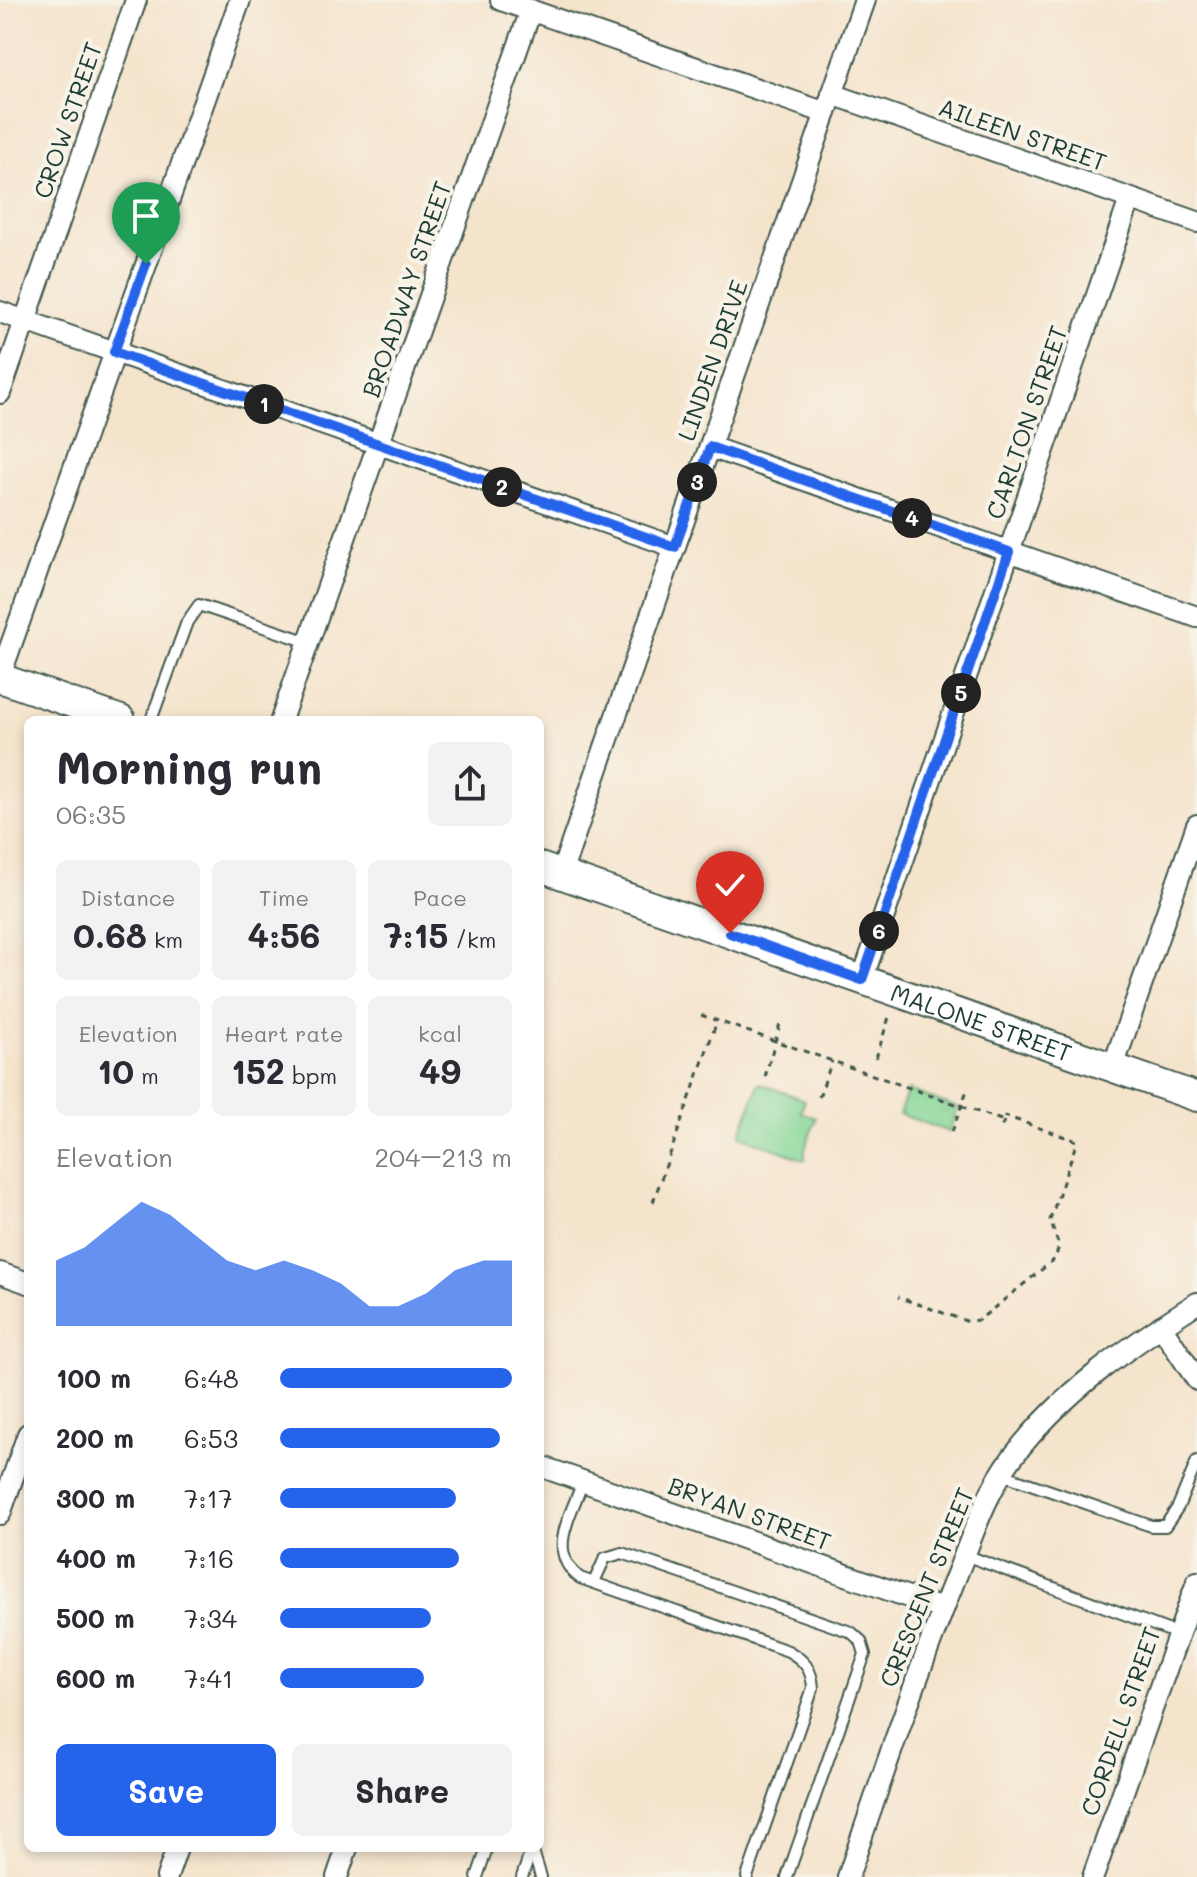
<!DOCTYPE html>
<html lang="en">
<head>
<meta charset="utf-8">
<style>
  body { margin:0; font-family:Mali,sans-serif; background:#f2f2f3; color:#2b2b33; height:100vh; display:flex; flex-direction:column; font-size:30px; white-space:nowrap }
  * { box-sizing:border-box; margin:0 }
  p { font-size:26px; color:#7c7c81 }
  .icon { flex:none; width:44px; height:44px; fill:none; stroke:currentColor; stroke-width:2; stroke-linecap:round; stroke-linejoin:round }
  .map { position:relative; flex:1; overflow:hidden }
  .sheet { position:absolute; left:24px; top:716px; width:520px; height:1136px; display:flex; flex-direction:column; background:#fff; border-radius:12px; box-shadow:0 4px 12px #0003 }
  .sheet>* { flex:none }
  .pin { position:absolute; display:grid; place-items:center; width:68px; height:68px; color:#fff; margin:-82px -34px; border-radius:50% 50% 50% 0; rotate:-45deg; box-shadow:0 0 8px #0007 }
  .pin .icon { rotate:45deg }
  .km { position:absolute; width:40px; height:40px; margin:-20px; border-radius:50%; background:#222; color:#fff; font-size:22px; line-height:40px; text-align:center }
  .round { display:grid; place-items:center; flex:none; width:84px; height:84px; border-radius:12px; background:#f2f2f3 }
  .headline { display:flex; align-items:center; justify-content:space-between; height:136px; padding:0 32px }
  h1 { font-size:44px; font-weight:700; line-height:60px }
  .figures { display:grid; grid-template-columns:repeat(3,1fr); gap:12px; height:136px; padding:8px 32px }
  .figures div { display:grid; align-content:center; border-radius:12px; background:#f2f2f3; text-align:center }
  .figures b { font-size:34px; font-weight:700 }
  .figures small { font-size:22px; font-weight:400 }
  .figures p { font-size:22px }
  .chart { height:224px; padding:16px 32px }
  .chart p { display:flex; justify-content:space-between }
  .chart svg { width:100%; height:144px; margin-top:8px; fill:#2563eb; opacity:.7 }
  .action { display:flex; gap:16px; margin-top:auto; padding:16px 32px }
  .action a { flex:1; height:92px; border-radius:12px; background:#2563eb; color:#fff; font-size:32px; font-weight:700; line-height:92px; text-align:center }
  .action a+a { background:#f2f2f3; color:#2b2b33 }
  ul { padding:0 32px; list-style:none; font-size:26px }
  li { display:grid; grid-template-columns:128px 96px 1fr; align-items:center; height:60px }
  li i { height:20px; border-radius:10px; background:#2563eb }
  .map>svg:first-child { display:block }
  .grass { fill:#86d797; stroke:#528a66; stroke-width:2 }
  .park { fill:url(#park-tufts); stroke:#528a66; stroke-width:2 }
  .lines { fill:none; stroke-linecap:round; stroke-linejoin:round }
  .lane-casing { stroke:#3f564b; stroke-width:14 }
  .street-casing { stroke:#3f564b; stroke-width:24 }
  .secondary-casing { stroke:#3f564b; stroke-width:32 }
  .path { stroke:#3f564b; stroke-width:3; stroke-dasharray:6 6; stroke-linecap:butt }
  .lane { stroke:#fff; stroke-width:10 }
  .street { stroke:#fff; stroke-width:20 }
  .secondary { stroke:#fff; stroke-width:28 }
  .route-casing { stroke:#fff; stroke-width:16 }
  .route { stroke:#2563eb; stroke-width:10 }
  .labels { text-anchor:middle; dominant-baseline:central; stroke-width:8; stroke-linejoin:round; paint-order:stroke }
  .street-label { font-size:24px; fill:#1f3d34; stroke:#f7f3e8 }
</style>
</head>
<body>
<div class="map">
<svg width="1197" height="1877" viewBox="0 0 1197 1877">
  <defs>
    <pattern id="park-tufts" width="24" height="20" patternUnits="userSpaceOnUse" patternTransform="scale(2)"><rect width="24" height="20" fill="#86d797"/><path d="M3 7l-1-3M5 7V3M7 7l1-3M15 17l-1-3M17 17v-4M19 17l1-3" fill="none" stroke="#73b983"/></pattern>
  </defs>
  <rect width="100%" height="100%" fill="#f7f3e8"/>
  <filter id="ink" filterUnits="userSpaceOnUse"><feTurbulence type="fractalNoise" baseFrequency=".0125" numOctaves="2"/><feDisplacementMap in="SourceGraphic" scale="16" xChannelSelector="R" yChannelSelector="G"/><feConvolveMatrix kernelMatrix="1 2 1 2 8 2 1 2 1" color-interpolation-filters="sRGB"/></filter>
  <filter id="wash" filterUnits="userSpaceOnUse"><feTurbulence type="fractalNoise" baseFrequency=".006" numOctaves="4" result="noise"/><feDisplacementMap in="SourceGraphic" scale="32" xChannelSelector="R" yChannelSelector="G"/><feGaussianBlur stdDeviation="1.8" result="paint"/><feColorMatrix in="noise" values="0 0 0 0 0 0 0 0 0 0 0 0 0 0 0 0 0 1.4 0 .05"/><feComposite in="paint" operator="in"/></filter>
  <g filter="url(#wash)">
    <rect width="100%" height="100%" fill="#f5e4cc"/>
    <!-- grass -->
    <path class="grass" d="M759,1083L805,1100L801,1112L816,1118L805,1149V1160L740,1136Z"/>
    <!-- park -->
    <path class="park" d="M908,1090L958,1108L949,1132L899,1114Z"/>
  </g>
  <g filter="url(#ink)">
    <g class="lines">
      <!-- lane casing -->
      <g class="lane-casing">
        <g id="lane">
          <path d="M151,720L187,622L199,605L308,642"/>
          <path d="M1002,1474L1151,1526H1165L1178,1507L1197,1461"/>
          <path d="M583,1481C572,1514 545,1552 580,1578L788,1651C804,1660 812,1669 813,1688L747,1877"/>
          <path d="M965,1555L1178,1634"/>
          <path d="M594,1582L605,1558L622,1553L851,1632L861,1641L865,1654L787,1877"/>
          <path d="M532,1848L541,1877"/>
          <path d="M477,1877L487,1848"/>
          <path d="M522,1877L532,1848"/>
        </g>
      </g>
      <!-- street casing -->
      <g class="street-casing">
        <g id="street">
          <path d="M501,0L826,113"/>
          <path d="M832,94L1197,222"/>
          <path d="M0,312L675,547"/>
          <path d="M0,393L136,0"/>
          <path d="M710,447L1197,617"/>
          <path d="M0,676L240,0"/>
          <path d="M281,720L531,10"/>
          <path d="M561,874L865,0"/>
          <path d="M862,980L1130,199"/>
          <path d="M1113,1067L1197,825"/>
          <path d="M0,1273L28,1283"/>
          <path d="M1161,1326L1197,1380"/>
          <path d="M540,1466L942,1609"/>
          <path d="M0,1514L28,1434"/>
          <path d="M167,1877L177,1848"/>
          <path d="M337,1877L347,1848"/>
          <path d="M848,1877C882,1777 916,1677 955,1579C972,1538 985,1494 1012,1458C1062,1392 1128,1347 1197,1303"/>
          <path d="M1093,1877L1197,1582"/>
        </g>
      </g>
      <!-- secondary casing -->
      <g class="secondary-casing">
        <g id="secondary">
          <path d="M0,678L121,720"/>
          <path id="s1" d="M540,867L1197,1097"/>
        </g>
      </g>
      <!-- path -->
      <g class="path">
        <path d="M701,1015L1004,1121L1005,1116L1077,1141L1050,1220L1059,1246L1055,1259L979,1320L966,1321L898,1297"/>
        <path d="M876,1058L890,1014"/>
        <path d="M765,1077L780,1024"/>
        <path d="M819,1097L832,1061"/>
        <path d="M1004,1121L1001,1128L1004,1129"/>
        <path d="M952,1132L967,1090"/>
        <path d="M653,1202L717,1021"/>
      </g>
      <!-- lane -->
      <use href="#lane" class="lane"/>
      <!-- street -->
      <use href="#street" class="street"/>
      <!-- secondary -->
      <use href="#secondary" class="secondary"/>
    </g>
  </g>
  <g class="lines" filter="url(#ink)">
    <!-- route casing -->
    <g class="route-casing">
      <path id="route" d="M146,264L114,352L675,547L710,447L1009,552L862,980L730,933"/>
    </g>
    <!-- route -->
    <use href="#route" class="route"/>
  </g>
  <g class="labels">
    <!-- street labels -->
    <g class="street-label">
      <text transform="translate(67 120) rotate(-71)">CROW STREET</text>
      <text transform="translate(1023 134) rotate(19)">AILEEN STREET</text>
      <text transform="translate(406 289) rotate(-71)">BROADWAY STREET</text>
      <text transform="translate(712 360) rotate(-71)">LINDEN DRIVE</text>
      <text transform="translate(1026 422) rotate(-71)">CARLTON STREET</text>
      <text stroke="none"><textPath href="#s1" startOffset="468">MALONE STREET</textPath></text>
      <text transform="translate(750 1513) rotate(20)">BRYAN STREET</text>
      <text transform="translate(926 1587) rotate(-68)">CRESCENT STREET</text>
      <text transform="translate(1120 1721) rotate(-71)">CORDELL STREET</text>
    </g>
  </g>
</svg>
<div class="pin" style="left:146px;top:264px;background:#1e9e55"><svg class="icon" aria-label="arrive" viewBox="0 0 24 24"><path d="M6 21V4h12l-3 4 3 4H6"/></svg></div>
<div class="pin" style="left:730px;top:933px;background:#d93025"><svg class="icon" aria-label="check" viewBox="0 0 24 24"><path d="M5 12l5 5 9-10"/></svg></div>
<b class="km" style="left:264px;top:404px">1</b>
<b class="km" style="left:502px;top:487px">2</b>
<b class="km" style="left:697px;top:482px">3</b>
<b class="km" style="left:912px;top:518px">4</b>
<b class="km" style="left:961px;top:693px">5</b>
<b class="km" style="left:879px;top:931px">6</b>
<section class="sheet">
<div class="headline"><div><h1>Morning run</h1><p>06:35</p></div><a class="round"><svg class="icon" aria-label="share" viewBox="0 0 24 24"><path d="M12 15V3M7 8l5-5 5 5M5 13v7h14v-7"/></svg></a></div>
<div class="figures">
<div><p>Distance</p><b>0.68<small> km</small></b></div>
<div><p>Time</p><b>4:56</b></div>
<div><p>Pace</p><b>7:15<small> /km</small></b></div>
</div>
<div class="figures">
<div><p>Elevation</p><b>10<small> m</small></b></div>
<div><p>Heart rate</p><b>152<small> bpm</small></b></div>
<div><p>kcal</p><b>49</b></div>
</div>
<div class="chart"><p><span>Elevation</span>204–213 m</p>
<svg viewBox="0 0 160 44" preserveAspectRatio="none"><path d="M0 44V24L10 20L20 13L30 6L40 10L50 17L60 24L70 27L80 24L90 27L100 31L110 38L120 38L130 34L140 27L150 24L160 24V44z"/></svg>
</div>
<ul>
<li><b>100 m</b>6:48<i style="width:100%"></i></li>
<li><b>200 m</b>6:53<i style="width:95%"></i></li>
<li><b>300 m</b>7:17<i style="width:76%"></i></li>
<li><b>400 m</b>7:16<i style="width:77%"></i></li>
<li><b>500 m</b>7:34<i style="width:65%"></i></li>
<li><b>600 m</b>7:41<i style="width:62%"></i></li>
</ul>
<div class="action"><a>Save</a><a>Share</a></div>
</section>
</div>
</body>
</html>
